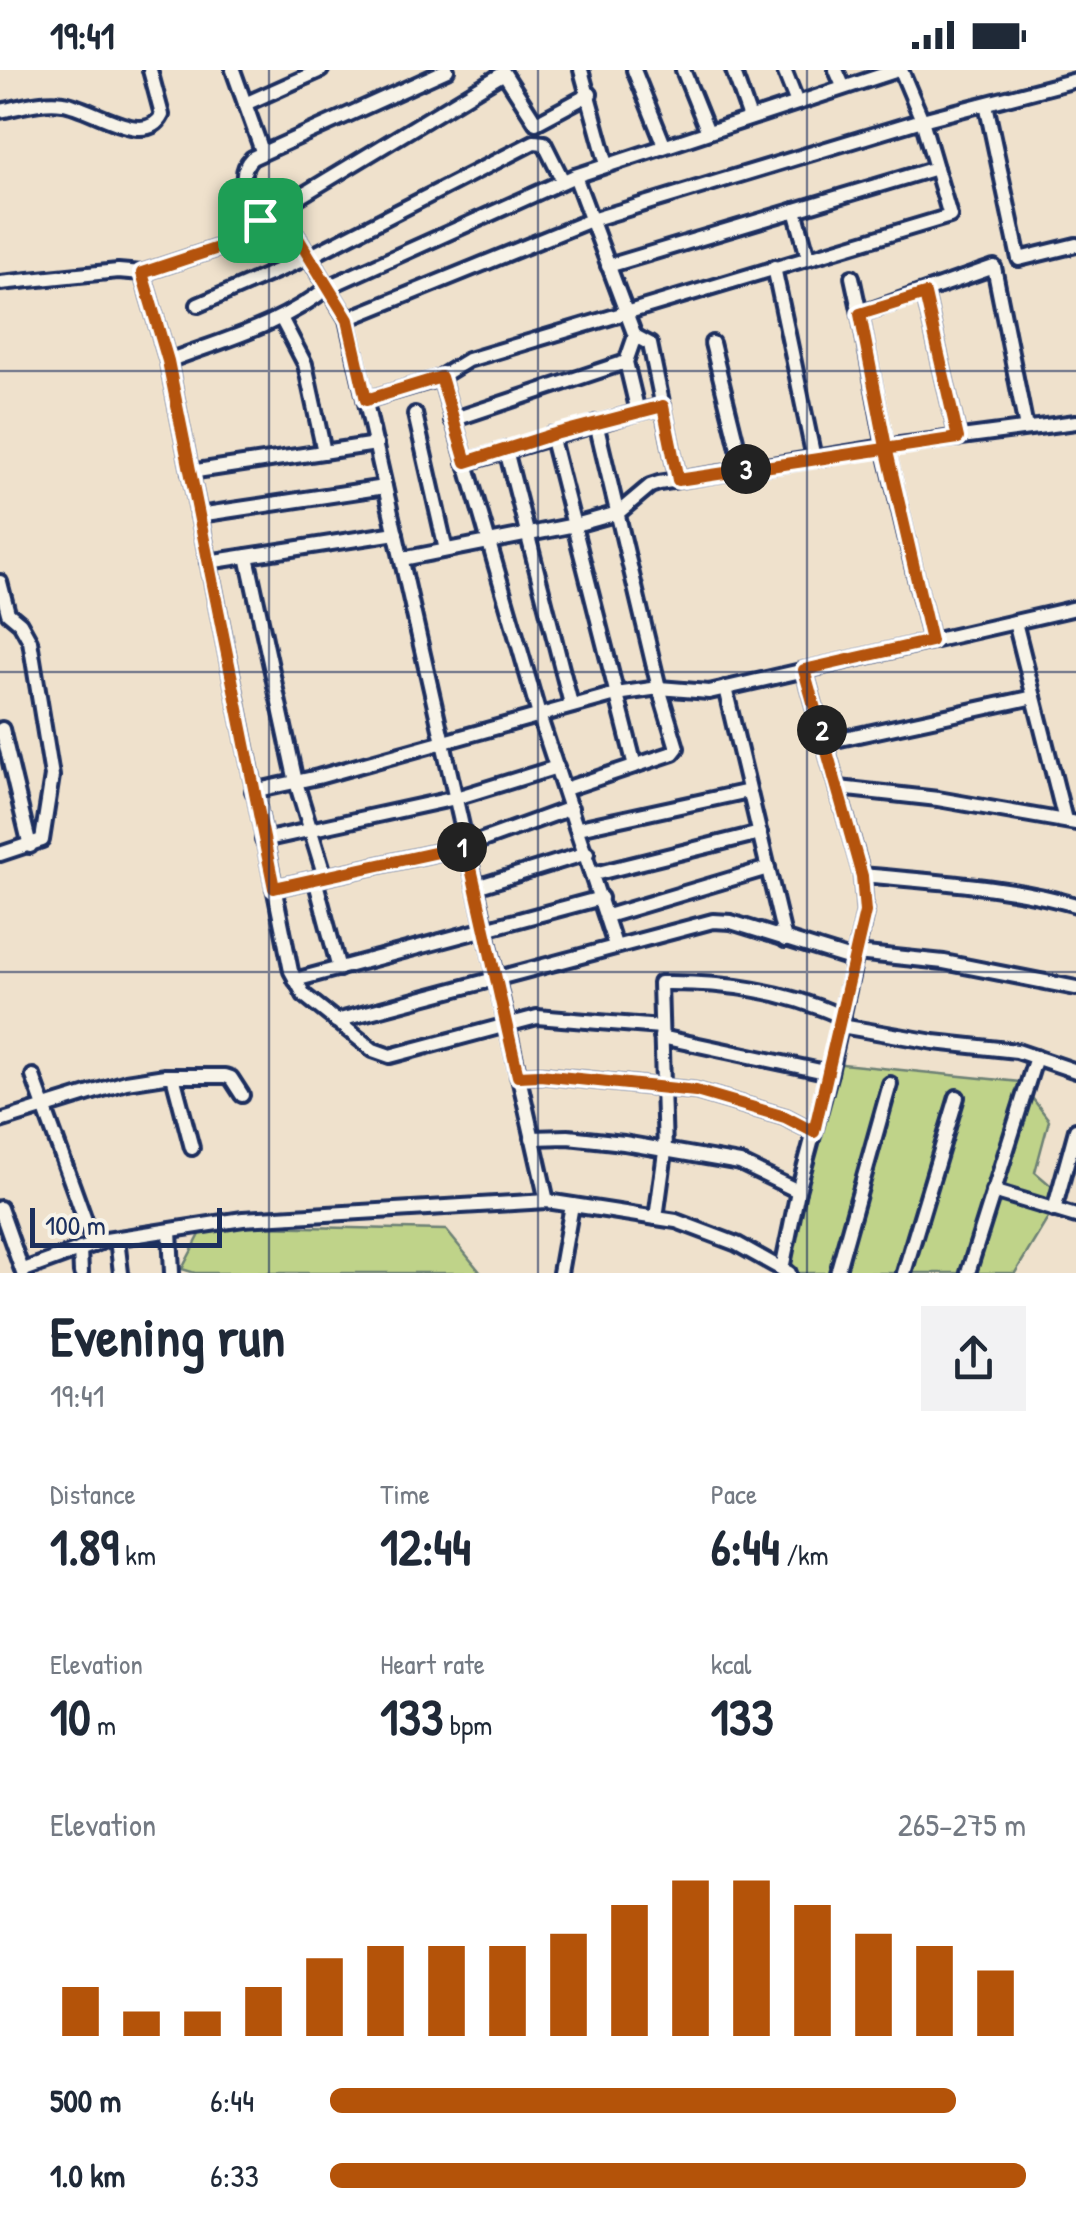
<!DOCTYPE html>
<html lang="en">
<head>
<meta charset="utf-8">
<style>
  body { margin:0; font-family:"Patrick Hand",sans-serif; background:#f2f2f3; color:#1f2937; height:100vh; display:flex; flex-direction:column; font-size:38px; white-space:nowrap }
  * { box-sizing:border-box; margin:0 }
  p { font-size:32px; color:#747a83 }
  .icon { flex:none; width:55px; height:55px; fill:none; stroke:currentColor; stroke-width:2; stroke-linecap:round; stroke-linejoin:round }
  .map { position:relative; height:1203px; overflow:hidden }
  .side { display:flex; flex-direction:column; background:#fff; flex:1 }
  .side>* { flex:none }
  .scale { position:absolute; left:30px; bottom:25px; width:192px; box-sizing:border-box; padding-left:10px; border:5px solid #1b2f5e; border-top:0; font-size:28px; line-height:35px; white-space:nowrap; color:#1b2f5e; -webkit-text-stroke:8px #f7f3e8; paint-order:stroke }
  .pin { position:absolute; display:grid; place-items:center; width:85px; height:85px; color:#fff; margin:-42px; border-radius:20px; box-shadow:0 5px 15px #0006 }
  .km { position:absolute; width:50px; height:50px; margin:-25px; border-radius:50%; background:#222; color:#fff; font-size:28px; line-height:50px; text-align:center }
  .round { display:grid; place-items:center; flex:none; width:105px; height:105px; border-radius:0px; background:#f2f2f3 }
  .headline { display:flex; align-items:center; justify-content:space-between; height:170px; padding:0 50px }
  h1 { font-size:55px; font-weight:700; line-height:75px }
  .metrics { display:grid; grid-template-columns:repeat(3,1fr); gap:15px; height:170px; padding:10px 50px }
  .metrics div { display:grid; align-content:center }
  .metrics b { font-size:50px; font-weight:700 }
  .metrics small { font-size:28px; font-weight:400 }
  .metrics p { font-size:28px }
  .chart { height:280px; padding:20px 50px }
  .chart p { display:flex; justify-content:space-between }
  .chart svg { width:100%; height:180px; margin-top:10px; stroke:#b45309; stroke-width:6 }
  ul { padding:0 50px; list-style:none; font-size:32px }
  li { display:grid; grid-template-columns:160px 120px 1fr; align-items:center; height:75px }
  li i { height:25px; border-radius:12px; background:#b45309 }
  .status { display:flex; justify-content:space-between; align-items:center; height:70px; padding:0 50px; background:#fff; direction:ltr }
  .status svg { height:28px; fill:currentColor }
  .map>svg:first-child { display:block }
  .green { fill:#bfd389; stroke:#6d8174; stroke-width:2.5 }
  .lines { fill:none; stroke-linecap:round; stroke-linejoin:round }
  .minor-casing { stroke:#1b2f5e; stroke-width:20 }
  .minor { stroke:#f7f3e8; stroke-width:12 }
  .route-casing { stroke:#fff; stroke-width:20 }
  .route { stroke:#b45309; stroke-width:12 }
  .grid { fill:none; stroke:#1b2f5e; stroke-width:2.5; stroke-opacity:0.55 }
</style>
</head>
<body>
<div class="status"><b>19:41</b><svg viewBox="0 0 49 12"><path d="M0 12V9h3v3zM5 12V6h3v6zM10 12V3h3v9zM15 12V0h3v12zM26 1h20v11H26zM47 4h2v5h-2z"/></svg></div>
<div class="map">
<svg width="1076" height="1203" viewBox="0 0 1076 1203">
  <rect width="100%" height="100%" fill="#efe1cc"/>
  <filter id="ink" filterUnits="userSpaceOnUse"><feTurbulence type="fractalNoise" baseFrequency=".01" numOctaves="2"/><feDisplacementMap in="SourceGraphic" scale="20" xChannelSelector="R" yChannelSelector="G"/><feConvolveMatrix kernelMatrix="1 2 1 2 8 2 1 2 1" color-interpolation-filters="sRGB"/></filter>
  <g filter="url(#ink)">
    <!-- green -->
    <g class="green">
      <path d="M832,993L1020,1012L1049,1050L1035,1102L1062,1125L1015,1203H791L784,1198Z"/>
      <path d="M205,1155L446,1160L481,1203H195L182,1199Z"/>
    </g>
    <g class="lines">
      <!-- minor casing -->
      <g class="minor-casing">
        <g id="minor">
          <path d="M233,0L262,81"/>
          <path d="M581,0L607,95"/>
          <path d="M634,0L664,75"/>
          <path d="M683,0L708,62"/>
          <path d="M733,0L750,48"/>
          <path d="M784,0L797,33"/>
          <path d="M836,0L843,16"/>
          <path d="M901,0L922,50L1076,10"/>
          <path d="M245,34L321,0"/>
          <path d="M986,34L1019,189L1076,175"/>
          <path d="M0,41C20,37 42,30 63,33C90,36 145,79 162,45L150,0"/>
          <path d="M575,106L635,266L626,292L638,342L663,336"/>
          <path d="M280,139L347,249L547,1131"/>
          <path d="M795,140L808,187"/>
          <path d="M261,150L504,3L536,53L590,24"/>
          <path d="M608,196L936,98"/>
          <path d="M774,197L814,388"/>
          <path d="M142,203L230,174L259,161C265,136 228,112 252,88L447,0"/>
          <path d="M852,207L860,244"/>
          <path d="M0,213L118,201L142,203L168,291L291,901L304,925L373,980L390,986L537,947L661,957"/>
          <path d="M925,224L958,368"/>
          <path d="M198,235L309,187L534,72L544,73L563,111"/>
          <path d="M281,248L305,294L324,382"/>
          <path d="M347,249L591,150L922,50L950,146L468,290L437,309L366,330"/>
          <path d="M635,266L650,274L678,410"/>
          <path d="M712,273L743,399"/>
          <path d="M168,291C223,270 282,255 328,217L575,106L898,0"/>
          <path d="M441,307L539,645L615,875"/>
          <path d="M415,344L446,480"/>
          <path d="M452,350L626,292"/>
          <path d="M551,365L635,696"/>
          <path d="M506,380L571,634"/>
          <path d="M465,393L638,342"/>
          <path d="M190,402L376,374"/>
          <path d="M199,445L385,417"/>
          <path d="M247,486L296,712L325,807"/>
          <path d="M402,489L575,455L618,443L650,416L659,413L885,377L1076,352"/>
          <path d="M208,492L396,463"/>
          <path d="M0,512L8,543L20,553L30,571L52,706L42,770L0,784"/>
          <path d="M1015,552L1065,750"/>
          <path d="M931,571L885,377L860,244L994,197L1026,358"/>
          <path d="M725,618L785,870"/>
          <path d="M2,659L30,776"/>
          <path d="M826,672L1034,627"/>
          <path d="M839,718L938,729L1076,753"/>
          <path d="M565,719L673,683L677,678L659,618L596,353"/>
          <path d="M253,721L318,707L616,624L659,618L709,622L1076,538"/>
          <path d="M579,758L749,721"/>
          <path d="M263,770L456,728L557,697"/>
          <path d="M594,804L760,763"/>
          <path d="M862,805C934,812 1006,815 1076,835"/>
          <path d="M315,809L339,899"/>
          <path d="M476,817L587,783"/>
          <path d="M274,818L466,776L571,738"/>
          <path d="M607,846L768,798"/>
          <path d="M856,883L944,892L1076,918"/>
          <path d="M295,910L601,828"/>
          <path d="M336,951L713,851L731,852L854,890"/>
          <path d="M841,956L934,972L1017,981L1076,1001"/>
          <path d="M661,967L830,1003"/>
          <path d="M33,1006L94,1175"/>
          <path d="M173,1006L192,1078"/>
          <path d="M518,1006L541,1005L696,1021L785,1047L814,1062"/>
          <path d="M0,1051L126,1012L165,1006H225L231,1008L242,1025"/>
          <path d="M532,1068L568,1067L624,1073L740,1093L798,1121"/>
          <path d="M993,1121L1076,1146"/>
          <path d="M0,1138L23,1203"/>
          <path d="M1054,1140L1076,1060"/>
          <path d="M656,1148L665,1082L660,913C725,912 782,920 843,947"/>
          <path d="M170,1161L172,1203"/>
          <path d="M117,1169L121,1203"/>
          <path d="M80,1179L81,1203"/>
          <path d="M782,1199L798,1121L830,1003L865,842L862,805L804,600"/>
          <path d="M24,1200L106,1170L243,1149L547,1131L676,1151L737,1174L789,1203"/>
          <path d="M560,1203L572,1135"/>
          <path d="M837,1203L890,1014"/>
          <path d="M904,1203L957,1027"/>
          <path d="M968,1203L1036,987"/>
        </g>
      </g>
      <!-- minor -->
      <use href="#minor" class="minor"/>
    </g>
  </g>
  <g class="lines" filter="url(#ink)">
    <!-- route casing -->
    <g class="route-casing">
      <path id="route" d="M260,150L259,161L230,174L142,203L168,291L274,818L466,776L518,1006L540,1005L696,1021L785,1047L814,1062L865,842L862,806L804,600L931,571L886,377L860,244L925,224L958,368L678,410L663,336L551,365L466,392L441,307L366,330L348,250L280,139L260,150"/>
    </g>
    <!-- route -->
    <use href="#route" class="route"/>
  </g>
  <!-- grid -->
  <path class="grid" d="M269,0V1203M538,0V1203M807,0V1203M0,301H1076M0,602H1076M0,902H1076"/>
</svg>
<div class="scale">100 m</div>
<div class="pin" style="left:260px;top:150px;background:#1e9e55"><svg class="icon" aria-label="arrive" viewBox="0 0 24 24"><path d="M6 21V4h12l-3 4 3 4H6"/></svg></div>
<b class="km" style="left:462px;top:777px">1</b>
<b class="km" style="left:822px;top:660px">2</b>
<b class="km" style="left:746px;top:399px">3</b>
</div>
<section class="side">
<div class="headline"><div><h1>Evening run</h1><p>19:41</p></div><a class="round"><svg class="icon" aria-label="share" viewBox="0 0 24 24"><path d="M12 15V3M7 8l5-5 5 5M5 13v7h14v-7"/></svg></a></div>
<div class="metrics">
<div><p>Distance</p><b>1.89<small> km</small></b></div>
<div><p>Time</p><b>12:44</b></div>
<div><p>Pace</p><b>6:44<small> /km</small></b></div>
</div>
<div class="metrics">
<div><p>Elevation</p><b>10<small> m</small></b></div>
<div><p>Heart rate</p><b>133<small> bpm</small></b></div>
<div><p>kcal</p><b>133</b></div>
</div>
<div class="chart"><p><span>Elevation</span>265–275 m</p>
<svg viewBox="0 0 160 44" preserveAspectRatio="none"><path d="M5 44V32M15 44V38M25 44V38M35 44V32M45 44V25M55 44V22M65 44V22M75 44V22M85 44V19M95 44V12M105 44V6M115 44V6M125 44V12M135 44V19M145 44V22M155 44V28"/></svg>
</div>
<ul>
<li><b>500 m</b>6:44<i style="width:90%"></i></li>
<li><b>1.0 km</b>6:33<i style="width:100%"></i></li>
</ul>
</section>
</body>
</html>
